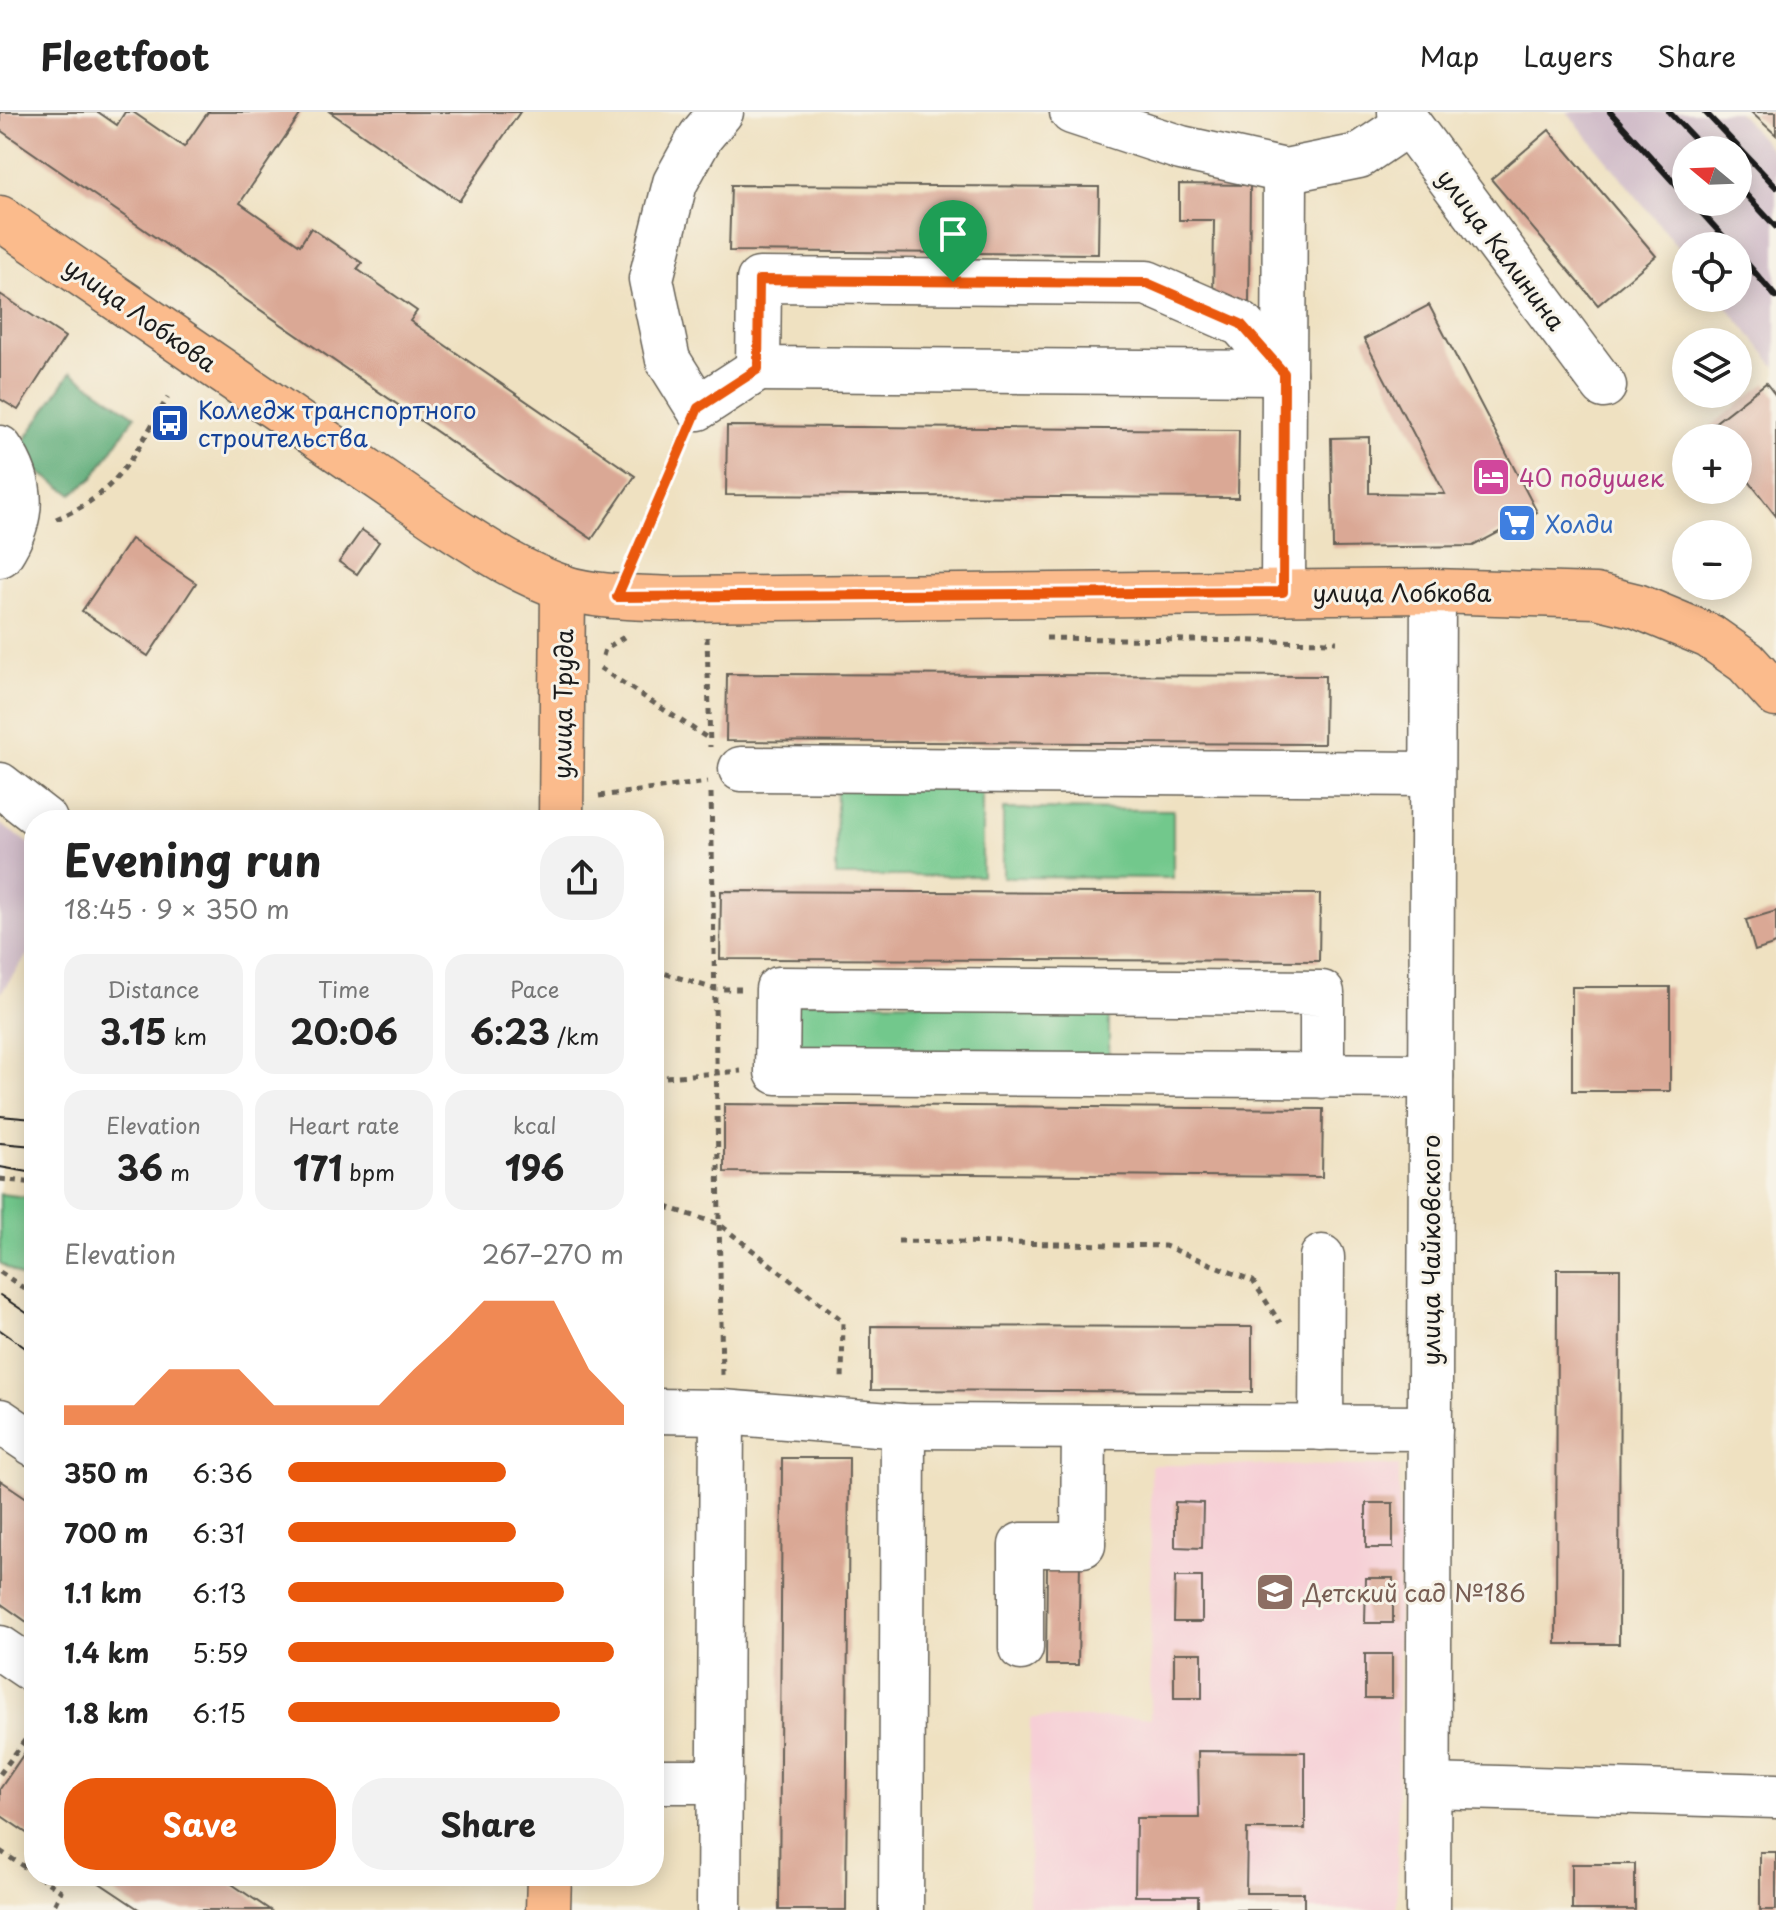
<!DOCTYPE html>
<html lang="en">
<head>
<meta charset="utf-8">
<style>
  body { margin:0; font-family:"Playpen Sans",sans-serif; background:#f2f2f2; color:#222; height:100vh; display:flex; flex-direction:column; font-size:30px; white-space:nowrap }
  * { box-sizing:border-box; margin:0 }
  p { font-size:26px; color:#767676 }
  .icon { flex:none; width:44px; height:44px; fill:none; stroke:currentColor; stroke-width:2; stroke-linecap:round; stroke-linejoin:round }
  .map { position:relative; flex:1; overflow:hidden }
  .sheet { position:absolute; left:24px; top:698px; width:640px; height:1076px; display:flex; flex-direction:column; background:#fff; border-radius:32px; box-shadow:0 4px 20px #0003 }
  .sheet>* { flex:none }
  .needle { width:52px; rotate:289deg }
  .tools { position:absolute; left:1672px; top:24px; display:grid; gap:16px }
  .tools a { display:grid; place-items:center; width:80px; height:80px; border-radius:50%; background:#fff; box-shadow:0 4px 20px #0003; font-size:40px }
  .pin { position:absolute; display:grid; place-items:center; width:68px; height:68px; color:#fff; margin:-82px -34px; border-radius:50% 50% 50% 0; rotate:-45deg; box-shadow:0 0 8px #0007 }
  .pin .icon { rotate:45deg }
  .round { display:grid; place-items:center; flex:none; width:84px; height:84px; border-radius:32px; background:#f2f2f2 }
  .summary { display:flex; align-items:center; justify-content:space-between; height:136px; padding:0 40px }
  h1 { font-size:44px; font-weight:700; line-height:60px }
  .stats { display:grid; grid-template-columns:repeat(3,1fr); gap:12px; height:136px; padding:8px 40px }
  .stats div { display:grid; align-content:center; border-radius:20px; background:#f2f2f2; text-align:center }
  .stats b { font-size:34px; font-weight:700 }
  .stats small { font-size:22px; font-weight:400 }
  .stats p { font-size:22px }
  .chart { height:224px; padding:16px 40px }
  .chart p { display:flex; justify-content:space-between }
  .chart svg { width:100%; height:144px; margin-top:8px; fill:#ea580c; opacity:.7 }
  .primary-button { display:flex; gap:16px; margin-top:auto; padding:16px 40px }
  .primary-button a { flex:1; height:92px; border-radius:32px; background:#ea580c; color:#fff; font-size:32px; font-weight:700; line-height:92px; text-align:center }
  .primary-button a+a { background:#f2f2f2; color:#222 }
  ul { padding:0 40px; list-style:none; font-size:26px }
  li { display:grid; grid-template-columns:128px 96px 1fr; align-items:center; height:60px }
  li i { height:20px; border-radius:10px; background:#ea580c }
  header { display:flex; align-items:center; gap:48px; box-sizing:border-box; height:112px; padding:0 40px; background:#fff; border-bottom:2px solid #e0e0e0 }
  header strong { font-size:38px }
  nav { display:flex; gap:44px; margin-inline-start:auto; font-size:28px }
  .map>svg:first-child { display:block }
  .built { fill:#f6cfd6 }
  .industrial { fill:#d1bdc9; fill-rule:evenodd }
  .green { fill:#72c88c; stroke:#477254; stroke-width:2 }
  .forest { fill:#5dac78; stroke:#3c644a; stroke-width:2 }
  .building { fill:#daa895 }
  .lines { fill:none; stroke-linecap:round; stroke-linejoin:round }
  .minor-casing { stroke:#666156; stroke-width:47 }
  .major-casing { stroke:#666156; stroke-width:47 }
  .path { stroke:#666156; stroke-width:5; stroke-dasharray:6 6; stroke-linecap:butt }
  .minor { stroke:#fff; stroke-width:44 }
  .major { stroke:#fbbb8c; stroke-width:44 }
  .tram { stroke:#1c1c1c; stroke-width:2 }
  .rail { stroke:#1c1c1c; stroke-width:6 }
  .route-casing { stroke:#fff; stroke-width:16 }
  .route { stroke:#ea580c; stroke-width:10 }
  .labels { text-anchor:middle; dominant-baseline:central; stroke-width:6; stroke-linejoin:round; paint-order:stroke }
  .street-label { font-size:24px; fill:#1c1c1c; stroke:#f7f3e8 }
  .transit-label { font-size:24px; fill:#164399; stroke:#f7f3e8; text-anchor:start }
  .hotel-label { font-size:24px; fill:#b23c85; stroke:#f7f3e8; text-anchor:start }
  .shop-label { font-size:24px; fill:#366cbe; stroke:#f7f3e8; text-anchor:start }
  .education-label { font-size:24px; fill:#785e54; stroke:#f7f3e8; text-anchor:start }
</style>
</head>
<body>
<header>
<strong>Fleetfoot</strong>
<nav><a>Map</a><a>Layers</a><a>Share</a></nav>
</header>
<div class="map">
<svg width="1776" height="1798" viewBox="0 0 1776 1798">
  <rect width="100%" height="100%" fill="#f7f3e8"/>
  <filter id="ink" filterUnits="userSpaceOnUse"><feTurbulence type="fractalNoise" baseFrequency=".0125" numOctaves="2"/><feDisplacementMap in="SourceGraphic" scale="16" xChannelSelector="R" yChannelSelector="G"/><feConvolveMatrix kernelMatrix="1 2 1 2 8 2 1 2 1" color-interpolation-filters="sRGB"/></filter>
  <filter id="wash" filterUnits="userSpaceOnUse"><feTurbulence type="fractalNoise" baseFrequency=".006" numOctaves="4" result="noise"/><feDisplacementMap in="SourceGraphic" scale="32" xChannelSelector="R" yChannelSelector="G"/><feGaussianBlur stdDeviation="1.8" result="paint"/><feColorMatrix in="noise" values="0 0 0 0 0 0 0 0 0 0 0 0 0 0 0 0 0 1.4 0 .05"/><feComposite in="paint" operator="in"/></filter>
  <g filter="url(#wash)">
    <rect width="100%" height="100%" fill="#efe1c1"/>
    <!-- built -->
    <path class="built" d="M1151,1353L1399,1354L1397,1798H1029L1030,1606H1150Z"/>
    <!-- industrial -->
    <g class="industrial">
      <path d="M1567,0H1738L1776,43V255L1720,186H1738V134H1686V145ZM1686,38H1738V90H1686Z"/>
      <path d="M0,712L34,735V833L0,882Z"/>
    </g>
    <!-- green -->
    <g class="green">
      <path d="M837,668L982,669V764H836Z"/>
      <path d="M1003,697L1173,698V766L1003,765Z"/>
      <path d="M790,890L1109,891V949L790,948Z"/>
      <path d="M0,1082L34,1086V1173L0,1151Z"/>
    </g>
    <!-- forest -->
    <path class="forest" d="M71,260L135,304L93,366L72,382L14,344Z"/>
    <g id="blocks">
      <!-- building -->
      <g class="building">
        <path d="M0,0H98L117,13L125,0H133L184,35L208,0H302L240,91L300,133L311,116L362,151L357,157L417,199L410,209L635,364L592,427L0,18Z"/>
        <path d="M330,0H520L459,89Z"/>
        <path d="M1751,0H1776V23Z"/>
        <path d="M1549,18L1656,144L1598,193L1491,67Z"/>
        <path d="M1179,72L1250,73L1249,194H1213L1214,108H1179Z"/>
        <path d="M731,73L1099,75L1098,142L729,139Z"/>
        <path d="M0,182L65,225L18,298L0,287Z"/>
        <path d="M1429,193L1537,400L1473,434L1333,436L1331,326L1369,325V381L1445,382L1364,227Z"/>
        <path d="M1766,271L1776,284V404L1738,355V326H1715L1708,316Z"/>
        <path d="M727,314L1239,318L1238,386L726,383Z"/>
        <path d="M362,418L379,430L357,462L339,450Z"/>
        <path d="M131,427L196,471L148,544L82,499Z"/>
        <path d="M727,562L1325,564L1324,632L726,629Z"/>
        <path d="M721,779L1320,782L1319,849L720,847Z"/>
        <path d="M1776,799V832L1755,839L1746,808Z"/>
        <rect x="1572" y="875" width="98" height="104"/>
        <path d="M724,992L1323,997L1322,1065L724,1060Z"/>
        <path d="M1557,1157H1620L1619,1532H1556Z"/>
        <path d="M871,1214L1252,1215V1280L871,1278Z"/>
        <path d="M782,1346H849L846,1798H779Z"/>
        <path d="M0,1368L34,1391V1515L0,1491Z"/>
        <path d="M1175,1390L1203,1391L1202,1436L1175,1435Z"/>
        <rect x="1366" y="1391" width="27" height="45"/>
        <path d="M1047,1452H1080L1078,1553H1046Z"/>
        <path d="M1175,1465H1202V1510H1174Z"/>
        <path d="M1366,1466H1393V1511H1365Z"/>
        <rect x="1174" y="1541" width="28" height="45"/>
        <rect x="1365" y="1542" width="27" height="44"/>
        <path d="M29,1634L34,1638V1726L0,1703V1677Z"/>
        <path d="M1198,1639L1305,1640V1717H1247L1246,1781H1304V1798H1198V1784H1135L1136,1706H1199Z"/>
        <rect x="1760" y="1740" width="16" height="58"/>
        <rect x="1572" y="1752" width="63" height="46"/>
        <path d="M89,1764H220L270,1798H140Z"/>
      </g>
    </g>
  </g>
  <g filter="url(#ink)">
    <use href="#blocks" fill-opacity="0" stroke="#666156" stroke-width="2"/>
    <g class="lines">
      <!-- minor casing -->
      <g class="minor-casing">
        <g id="minor">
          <path d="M721,0L701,24L675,71L651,167L668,248L698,296L758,257"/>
          <path d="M1072,0L1181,36L1285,59L1359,44L1408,11"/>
          <path d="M1400,0L1604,274"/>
          <path d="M759,168L1147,171L1241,212L1284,261L758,257Z"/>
          <path d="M0,336C25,372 25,406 0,443"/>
          <path d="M1283,480L1285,59"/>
          <path d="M741,657L1430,662"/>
          <path d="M0,673L45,708"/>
          <path d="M1322,964V881L778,877L777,960L1431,964"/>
          <path d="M654,1299L722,1300L903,1314L1430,1316"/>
          <path d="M0,1309L34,1332"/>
          <path d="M1321,1316L1322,1145"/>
          <path d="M0,1536L34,1559"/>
          <path d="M1021,1536V1433H1083L1084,1315"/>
          <path d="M654,1669H720"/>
          <path d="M1429,1674L1776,1684"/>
          <path d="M719,1798L722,1300"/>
          <path d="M901,1798L903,1314"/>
          <path d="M1428,1798L1433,479"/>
        </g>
      </g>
      <!-- major casing -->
      <g class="major-casing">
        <g id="major">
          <path d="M0,106L438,407C477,432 517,460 562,475C597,486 637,485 673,487L1433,479L1596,484L1637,494L1709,524L1746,550L1776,583"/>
          <path d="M561,708L563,475"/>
          <path d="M548,1798L549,1764"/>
        </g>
      </g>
      <!-- path -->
      <g class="path">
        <path d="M56,407C119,382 135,341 168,285"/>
        <path d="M634,446L684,330"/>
        <path d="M707,525L710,635"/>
        <path d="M1046,526L1337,530"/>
        <path d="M603,544L605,537L624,525"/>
        <path d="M600,556L709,627"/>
        <path d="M711,681L722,1263"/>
        <path d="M599,684L708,670"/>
        <path d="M654,858L715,877H741"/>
        <path d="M654,966L741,959"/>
        <path d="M0,1067L34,1071"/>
        <path d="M654,1091L719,1112L843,1209L842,1270"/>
        <path d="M898,1129L1165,1134L1253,1169L1280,1211"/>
        <path d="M0,1160L34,1183"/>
        <path d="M0,1662L34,1616"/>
        <path d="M0,1739L34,1761"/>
        <path d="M38,1764L61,1779L52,1798"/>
      </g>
      <!-- minor -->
      <use href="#minor" class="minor"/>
      <!-- major -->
      <use href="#major" class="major"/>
      <!-- tram -->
      <g class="tram">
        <path d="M0,1004L34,1007"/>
        <path d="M0,1031L34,1034"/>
        <path d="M0,1055L34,1061"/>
        <path d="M0,1183L34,1206"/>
        <path d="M0,1218L34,1242"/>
      </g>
      <!-- rail -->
      <g class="rail">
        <path d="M1610,0L1686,84"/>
        <path d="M1669,0L1705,38"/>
        <path d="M1705,0L1776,75"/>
        <path d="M1738,74L1776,115"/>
        <path d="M1692,90L1732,134"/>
        <path d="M1738,141L1776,185"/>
      </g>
    </g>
  </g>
  <g class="lines" filter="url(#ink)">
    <!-- route casing -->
    <g class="route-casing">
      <path id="route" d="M759,168L1147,171L1241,212L1284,261L1283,480L617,485L698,296L758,257Z"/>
    </g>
    <!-- route -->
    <use href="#route" class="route"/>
  </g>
  <!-- icons -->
  <defs>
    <g id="bus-square" transform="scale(2)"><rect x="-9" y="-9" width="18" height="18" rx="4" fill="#1a4fb4" stroke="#f7f3e8"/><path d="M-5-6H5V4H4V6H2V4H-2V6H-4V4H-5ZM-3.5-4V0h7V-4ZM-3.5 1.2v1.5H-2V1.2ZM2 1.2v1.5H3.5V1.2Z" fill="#fff"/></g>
    <g id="hotel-square" transform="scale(2)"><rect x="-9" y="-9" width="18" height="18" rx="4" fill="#d1479c" stroke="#f7f3e8"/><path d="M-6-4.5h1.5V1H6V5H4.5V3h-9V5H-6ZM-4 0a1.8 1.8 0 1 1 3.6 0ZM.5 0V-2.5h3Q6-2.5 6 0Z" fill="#fff"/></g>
    <g id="supermarket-square" transform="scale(2)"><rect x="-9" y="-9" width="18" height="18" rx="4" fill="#3f7fe0" stroke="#f7f3e8"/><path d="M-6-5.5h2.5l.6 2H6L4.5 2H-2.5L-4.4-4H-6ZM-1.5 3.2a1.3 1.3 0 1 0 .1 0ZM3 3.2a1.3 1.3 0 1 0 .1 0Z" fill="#fff"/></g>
    <g id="school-square" transform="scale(2)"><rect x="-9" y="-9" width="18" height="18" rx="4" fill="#8d6e63" stroke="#f7f3e8"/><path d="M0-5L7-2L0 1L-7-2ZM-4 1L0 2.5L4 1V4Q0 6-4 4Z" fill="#fff"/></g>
  </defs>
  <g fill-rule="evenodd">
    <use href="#bus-square" x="170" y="311"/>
    <use href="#hotel-square" x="1491" y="365"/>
    <use href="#supermarket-square" x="1517" y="411"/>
    <use href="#school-square" x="1275" y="1480"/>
  </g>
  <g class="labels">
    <!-- street labels -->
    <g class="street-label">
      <text transform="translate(1502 137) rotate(53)">улица Калинина</text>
      <text transform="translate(141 202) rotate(35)">улица Лобкова</text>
      <text x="1402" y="480">улица Лобкова</text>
      <text transform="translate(562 592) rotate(-89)">улица Труда</text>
      <text transform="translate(1430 1138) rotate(-90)">улица Чайковского</text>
    </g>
    <!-- transit labels -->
    <g class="transit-label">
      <text x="198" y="297">Колледж транспортного<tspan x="198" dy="28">строительства</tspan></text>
    </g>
    <!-- hotel labels -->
    <g class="hotel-label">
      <text x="1519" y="365">40 подушек</text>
    </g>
    <!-- shop labels -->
    <g class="shop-label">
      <text x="1545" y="411">Холди</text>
    </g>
    <!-- education labels -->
    <g class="education-label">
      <text x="1303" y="1480">Детский сад №186</text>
    </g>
  </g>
</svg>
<div class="tools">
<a><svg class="needle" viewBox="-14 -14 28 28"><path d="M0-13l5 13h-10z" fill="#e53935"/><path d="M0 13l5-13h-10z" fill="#767676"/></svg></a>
<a><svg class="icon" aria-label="locate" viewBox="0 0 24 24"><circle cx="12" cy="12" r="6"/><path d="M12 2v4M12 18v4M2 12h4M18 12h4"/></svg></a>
<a><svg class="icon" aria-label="layers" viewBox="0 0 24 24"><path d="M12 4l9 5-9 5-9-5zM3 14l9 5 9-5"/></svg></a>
<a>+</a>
<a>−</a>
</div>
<div class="pin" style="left:953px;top:170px;background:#1e9e55"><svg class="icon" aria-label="arrive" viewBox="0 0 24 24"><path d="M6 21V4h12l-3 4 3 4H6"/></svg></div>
<section class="sheet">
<div class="summary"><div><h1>Evening run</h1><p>18:45 · 9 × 350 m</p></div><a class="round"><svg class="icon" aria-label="share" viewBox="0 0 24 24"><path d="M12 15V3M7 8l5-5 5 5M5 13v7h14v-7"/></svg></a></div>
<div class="stats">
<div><p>Distance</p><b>3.15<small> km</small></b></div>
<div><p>Time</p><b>20:06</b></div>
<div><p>Pace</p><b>6:23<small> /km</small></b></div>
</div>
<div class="stats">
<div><p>Elevation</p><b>36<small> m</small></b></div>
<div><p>Heart rate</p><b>171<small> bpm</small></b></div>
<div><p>kcal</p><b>196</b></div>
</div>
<div class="chart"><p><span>Elevation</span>267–270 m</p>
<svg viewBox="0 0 160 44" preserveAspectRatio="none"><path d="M0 44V38L10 38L20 38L30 27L40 27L50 27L60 38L70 38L80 38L90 38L100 27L110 17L120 6L130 6L140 6L150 27L160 38V44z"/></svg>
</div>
<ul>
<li><b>350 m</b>6:36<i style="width:65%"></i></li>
<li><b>700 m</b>6:31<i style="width:68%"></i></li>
<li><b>1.1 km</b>6:13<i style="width:82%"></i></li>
<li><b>1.4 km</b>5:59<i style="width:97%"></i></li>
<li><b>1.8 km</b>6:15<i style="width:81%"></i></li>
</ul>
<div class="primary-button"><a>Save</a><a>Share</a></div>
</section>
</div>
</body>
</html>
